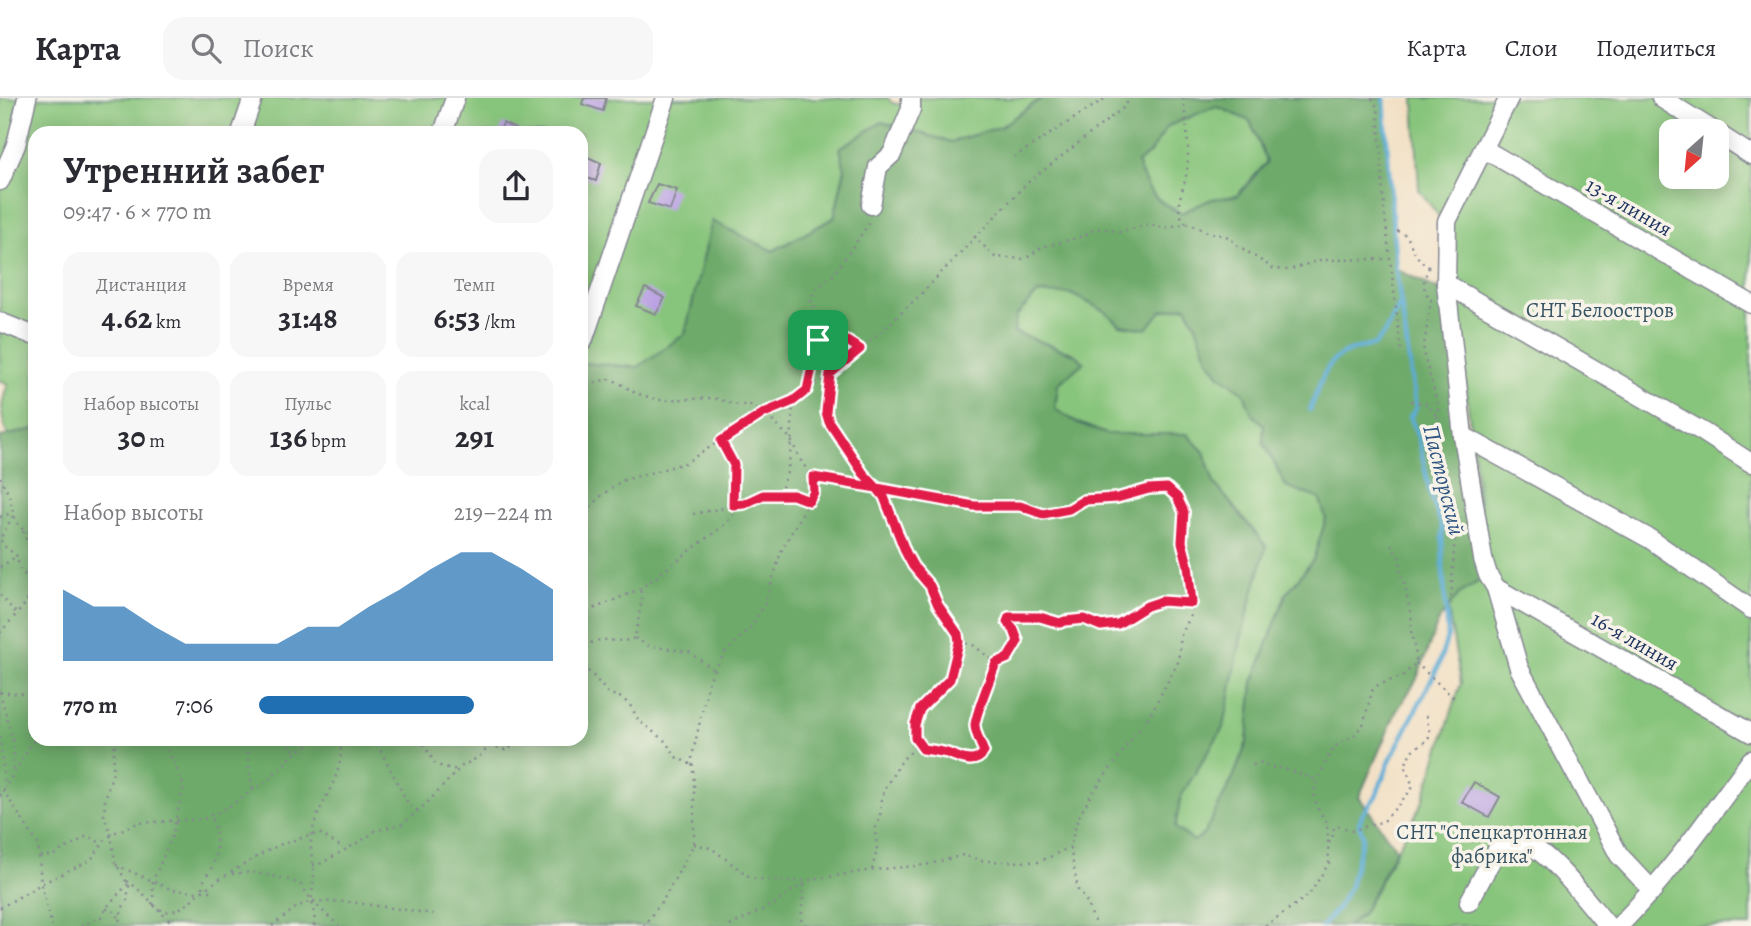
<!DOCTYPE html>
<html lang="ru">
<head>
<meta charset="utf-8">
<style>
  body { margin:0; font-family:Alegreya,serif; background:#f7f7f7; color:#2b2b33; height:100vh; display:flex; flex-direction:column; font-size:26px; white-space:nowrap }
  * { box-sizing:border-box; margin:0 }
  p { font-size:23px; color:#7c7c81 }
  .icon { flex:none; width:38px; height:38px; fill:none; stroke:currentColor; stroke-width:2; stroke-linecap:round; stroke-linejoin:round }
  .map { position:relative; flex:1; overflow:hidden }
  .panel { position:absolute; left:28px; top:28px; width:560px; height:620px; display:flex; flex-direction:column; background:#fff; border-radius:21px; box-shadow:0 4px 18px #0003 }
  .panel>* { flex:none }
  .needle { width:46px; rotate:207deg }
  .tools { position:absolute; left:1659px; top:21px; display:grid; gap:14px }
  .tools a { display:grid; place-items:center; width:70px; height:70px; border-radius:14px; background:#fff; box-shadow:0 4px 18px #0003; font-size:35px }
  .pin { position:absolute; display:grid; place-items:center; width:60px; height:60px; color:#fff; margin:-30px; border-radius:14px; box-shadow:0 4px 10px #0006 }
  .round { display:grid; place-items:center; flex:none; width:74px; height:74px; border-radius:21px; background:#f7f7f7 }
  .head { display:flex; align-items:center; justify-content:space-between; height:119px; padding:0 35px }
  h1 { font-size:38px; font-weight:600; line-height:52px }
  .figures { display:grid; grid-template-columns:repeat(3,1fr); gap:10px; height:119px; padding:7px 35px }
  .figures div { display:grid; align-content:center; border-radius:18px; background:#f7f7f7; text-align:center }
  .figures b { font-size:30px; font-weight:600 }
  .figures small { font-size:19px; font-weight:400 }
  .figures p { font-size:19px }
  .chart { height:196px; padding:14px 35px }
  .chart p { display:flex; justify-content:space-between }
  .chart svg { width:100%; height:126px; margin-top:7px; fill:#1f6fb2; opacity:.7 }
  ul { padding:0 35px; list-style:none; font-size:23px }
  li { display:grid; grid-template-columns:112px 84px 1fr; align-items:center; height:52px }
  li i { height:18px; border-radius:9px; background:#1f6fb2 }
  header { display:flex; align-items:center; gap:42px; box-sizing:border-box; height:98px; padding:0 35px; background:#fff; border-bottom:2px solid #e1e1e2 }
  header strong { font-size:33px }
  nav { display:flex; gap:38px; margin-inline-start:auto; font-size:24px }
  .search { width:490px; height:63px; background:#f7f7f7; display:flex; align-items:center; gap:18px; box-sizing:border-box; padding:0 24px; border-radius:21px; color:#7c7c81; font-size:26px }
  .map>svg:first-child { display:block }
  .green { fill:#88c57b; stroke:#527a6c; stroke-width:2; fill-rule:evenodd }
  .forest { fill:#6eaa6b; stroke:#446c64; stroke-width:2; fill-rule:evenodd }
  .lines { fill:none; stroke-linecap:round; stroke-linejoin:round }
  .stream { stroke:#5cacd6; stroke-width:4.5 }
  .building { fill:#bba2e3 }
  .street-casing { stroke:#868891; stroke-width:21 }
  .path { stroke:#868891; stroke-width:2.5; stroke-dasharray:2 5; stroke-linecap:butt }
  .street { stroke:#fff; stroke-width:18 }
  .route-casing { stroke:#fff; stroke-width:14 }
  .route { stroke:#e11d48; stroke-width:9 }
  .labels { text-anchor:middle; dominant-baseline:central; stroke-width:7; stroke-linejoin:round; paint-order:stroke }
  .street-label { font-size:21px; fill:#1b2f5e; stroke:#f7f3e8 }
  .park-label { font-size:21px; fill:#365465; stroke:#f7f3e8 }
  .water-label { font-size:23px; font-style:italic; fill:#2e5482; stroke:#f7f3e8 }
</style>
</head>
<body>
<header>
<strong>Карта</strong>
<div class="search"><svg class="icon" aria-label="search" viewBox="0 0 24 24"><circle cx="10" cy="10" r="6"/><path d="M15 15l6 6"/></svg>Поиск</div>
<nav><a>Карта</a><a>Слои</a><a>Поделиться</a></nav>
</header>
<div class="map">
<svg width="1751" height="828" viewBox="0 0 1751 828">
  <rect width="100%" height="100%" fill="#f7f3e8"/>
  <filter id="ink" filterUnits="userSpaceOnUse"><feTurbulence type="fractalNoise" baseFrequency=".0143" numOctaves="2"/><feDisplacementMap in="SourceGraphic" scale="14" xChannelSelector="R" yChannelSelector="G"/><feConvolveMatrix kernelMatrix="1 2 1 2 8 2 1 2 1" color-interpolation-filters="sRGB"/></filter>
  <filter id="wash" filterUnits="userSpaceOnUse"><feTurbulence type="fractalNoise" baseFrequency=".00686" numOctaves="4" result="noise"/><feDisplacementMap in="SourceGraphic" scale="28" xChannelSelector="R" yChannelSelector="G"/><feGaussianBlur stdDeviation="1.57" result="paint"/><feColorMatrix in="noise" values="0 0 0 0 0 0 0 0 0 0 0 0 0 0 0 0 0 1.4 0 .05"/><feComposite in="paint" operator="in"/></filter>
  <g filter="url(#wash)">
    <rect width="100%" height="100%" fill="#f2e0c4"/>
    <!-- green -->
    <g class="green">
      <path d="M0,0H888L892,5L903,7L905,0H1042L1000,29L951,44L882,24L840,50L845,70L834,120L773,153L712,124L685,236L638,269L581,265V35H35V331L8,337C0,319 0,306 8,287L0,283Z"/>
      <path d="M1414,0H1751V828H1348L1363,815L1422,705L1461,585L1448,511L1458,497L1488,477L1447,129L1419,92ZM1671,33H1717V79H1671Z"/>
      <path d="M1216,8L1250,23L1267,64L1237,98L1212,101L1181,115C1153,102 1148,94 1137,65L1149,56L1168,28Z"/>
      <path d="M1038,195L1071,196L1105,213L1120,227L1161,213L1186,208L1196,227L1208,261L1220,277L1244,295L1252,315L1264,327L1263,343L1286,388L1320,401L1326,421L1313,462L1286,496L1253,585L1247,644L1233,680L1204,736L1194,743L1175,730L1181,698L1224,628L1241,540L1266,448L1214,385L1204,354L1187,336H1106L1078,325L1055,311L1058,286L1083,264L1074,256L1014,234L1016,218Z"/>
    </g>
    <!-- forest -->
    <path class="forest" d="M1042,0H1384L1396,171L1447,196L1488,477L1458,497L1438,524L1416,583L1396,614L1359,699L1396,751L1363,815L1348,828H0V339L35,331V640H581V265L638,269L685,236L712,123L773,153L834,120L845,71L840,50L882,24L951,44L1000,29ZM1216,8L1250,23L1267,64L1237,98L1212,101L1181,115C1153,102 1148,94 1137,65L1149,56L1168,28ZM1038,195L1071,196L1105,213L1120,227L1147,231L1161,213L1186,208L1196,227L1208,261L1220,277L1244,295L1252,316L1264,327L1263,343L1286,388L1320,401L1326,421L1313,462L1286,496L1253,585L1247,644L1233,680L1204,736L1194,743L1175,730L1181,698L1224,628L1241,540L1266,448L1214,385L1204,354L1187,336H1106L1078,325L1055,311L1058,286L1084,264L1074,256L1014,234L1016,218Z"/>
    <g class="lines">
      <!-- stream -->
      <g class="stream">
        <path d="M1310,312C1326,270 1327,253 1375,247L1385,234L1400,206"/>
        <path d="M1322,828L1337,811L1350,788L1363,738L1359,726L1362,717L1376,698L1390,662L1438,569L1448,537L1443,472L1442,428L1430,395L1419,342L1410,319L1416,310L1396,172L1384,0"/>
      </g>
    </g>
    <g id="blocks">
      <!-- building -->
      <g class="building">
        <path d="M584,0H606L603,13L582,6Z"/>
        <path d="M503,25L524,35H499Z"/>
        <path d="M581,56L601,65L596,83L581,78Z"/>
        <path d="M657,86L677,92L670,112L648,105Z"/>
        <path d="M645,190L665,200L656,216L636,208Z"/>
        <path d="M1474,684L1500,699L1489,719L1462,704Z"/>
      </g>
    </g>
  </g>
  <g filter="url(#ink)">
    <use href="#blocks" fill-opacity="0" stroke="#868891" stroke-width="2"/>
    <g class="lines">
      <!-- street casing -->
      <g class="street-casing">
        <g id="street">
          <path d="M1509,0L1447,123L1446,186L1463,338L1483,461L1488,477L1496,490L1519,570L1619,757L1653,793"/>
          <path d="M1661,0L1714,33"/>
          <path d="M241,35L253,0"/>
          <path d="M443,35L455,0"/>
          <path d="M1717,35L1751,57"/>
          <path d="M1484,51L1751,206"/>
          <path d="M0,83L16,47L27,0"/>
          <path d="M871,107L878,69L892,56L911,11V0"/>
          <path d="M1446,186L1703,334L1751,365"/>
          <path d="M0,224L35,238"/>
          <path d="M581,244L583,243L666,0"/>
          <path d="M1463,338L1650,441L1751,511"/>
          <path d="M1496,490L1751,635"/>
          <path d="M1469,804L1497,752C1503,747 1509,742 1516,743C1545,745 1589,806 1608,828"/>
          <path d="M1619,828C1669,777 1709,719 1751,662"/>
        </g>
      </g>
      <!-- path -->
      <g class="path">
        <path d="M1183,0C1186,27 1191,51 1186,78C1183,95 1172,111 1186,125"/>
        <path d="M1372,0L1378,11L1384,110L1401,252"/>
        <path d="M1014,59L1106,0"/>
        <path d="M1397,133L1407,137C1412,151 1417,163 1431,170"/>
        <path d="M974,138L995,159L1025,161L1042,149L1084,138L1095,131H1106L1120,134L1149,126L1164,130L1189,125L1207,134L1229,139L1237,147L1274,171L1289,172L1320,162L1389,161"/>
        <path d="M1429,169C1423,183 1421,189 1431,202L1423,254L1438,307L1437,332L1440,375L1447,389L1455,435L1451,502"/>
        <path d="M818,242L847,243L858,250"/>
        <path d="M826,243C834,250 839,257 838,267"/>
        <path d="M830,276L826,314L829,325L863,375L884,399L906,455L913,468L930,488L938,507L959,536V544L950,581L920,611L915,626V650L903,661L886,688L881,702L880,717L875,732L877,751L872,772"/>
        <path d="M581,282L594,285L608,281L618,284L635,295L659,302L714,300L738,307H750L764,315L790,340L802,365L813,379L974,408H1019L1030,413L1043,416L1069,411L1084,402L1117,400L1149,391L1167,390L1177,399L1184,414L1182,444L1188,467L1192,505L1191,517L1181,537L1178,564L1151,615L1091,697L1078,720L1070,749L1078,792L1086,802L1096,828"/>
        <path d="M807,292L820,231L817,214L811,204L812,199L815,192L833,177L870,124"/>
        <path d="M1411,303L1427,306L1439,321"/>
        <path d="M722,344L734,367L732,407"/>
        <path d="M0,379C3,387 8,393 10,401C14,417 15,433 35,436"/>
        <path d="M778,397H793L809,403"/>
        <path d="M693,416L744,406L763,397L777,399C794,370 791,335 793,303"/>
        <path d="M13,418L0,441L6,450L16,457L20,471L26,478"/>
        <path d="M0,419L12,415"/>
        <path d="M581,419L603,396L621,383L685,365L764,315L793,303L830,276L884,231L921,196L1026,86L1123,10L1131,0"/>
        <path d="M0,469L17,458"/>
        <path d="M0,497L16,515"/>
        <path d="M581,516L640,491L724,427L731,420L738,407"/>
        <path d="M0,535L26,505L30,496L28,474L31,455L23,432"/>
        <path d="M635,540L649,548L689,554L714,572"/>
        <path d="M959,544L973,547L995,564"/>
        <path d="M581,555C598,531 613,549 635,540L642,501L640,491"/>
        <path d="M1416,565L1455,601"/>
        <path d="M581,571L590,574L608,595L622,600L630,607L639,623L665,643L676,659L692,667"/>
        <path d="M0,594L14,647L13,676"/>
        <path d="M0,594L20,596L35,593"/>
        <path d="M0,639L5,689"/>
        <path d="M115,640L113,673L105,702L104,718L111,737L115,764L129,788L127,802L122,811L118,828"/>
        <path d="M247,640L249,671L253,692"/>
        <path d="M286,640L291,651L300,652"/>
        <path d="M374,640L408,705L411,709L419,713"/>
        <path d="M420,640L436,667L457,672"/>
        <path d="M916,641L923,651C940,653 975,670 984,654C981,646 976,637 975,628C974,620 992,576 996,565L1008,560L1018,543L1014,532L1007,524L1009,519H1040L1060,525L1084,521L1101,528L1118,526L1147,508L1162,503L1192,505"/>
        <path d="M164,643L173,640"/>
        <path d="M490,647L505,652L510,650L517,640"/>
        <path d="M1253,667L1263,664L1270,669L1286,671L1317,682"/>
        <path d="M3,692L38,746L41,786L52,828"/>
        <path d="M0,698L35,640"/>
        <path d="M1329,745L1333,737L1334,729L1341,728L1351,733L1384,723L1412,691V686L1405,668L1411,653L1428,642L1430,635L1425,614"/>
        <path d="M694,746L711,750L751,780L779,783H804L872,772L926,767L963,757L983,763L1039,764L1070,749"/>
        <path d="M40,758L54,757L87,738L103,746"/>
        <path d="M116,767L173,792L198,794"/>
        <path d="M313,767H318L366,740L375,733L403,726L426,706L462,668L479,659L497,640"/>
        <path d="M232,776L252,774L290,782L301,787L312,803L339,828"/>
        <path d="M127,783C146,795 158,813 175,828"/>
        <path d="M804,786L801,823L806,828"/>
        <path d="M203,790C202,779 211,775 214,764C218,752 217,729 210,718"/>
        <path d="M202,793H215"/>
        <path d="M152,806C155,797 151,791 153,783L172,738L184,688L163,640"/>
        <path d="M154,808L165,814L177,812L189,805L195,798L218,782L265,754L284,745L319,735L343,750"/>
        <path d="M0,810L41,786L91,762L105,742L116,734L138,725L204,721L228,709L267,683L294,656L316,640"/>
        <path d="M106,811C113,811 117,815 120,823"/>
        <path d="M81,828L101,819L110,805L128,786"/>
        <path d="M272,828L297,809L312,803L351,804L433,816"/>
        <path d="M314,828C316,818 312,811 312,802C311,794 314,787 314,780C314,768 310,755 311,742C314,706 349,678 339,640"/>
        <path d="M643,828L662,804L694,746V686L692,659L709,582L724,556L752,528L765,506L782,451L814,395L813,379"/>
        <path d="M730,828L778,804L794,791L804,788"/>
        <path d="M1265,828L1309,797L1329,765L1327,725L1318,711L1314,699L1315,688L1329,657L1337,647L1354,637L1363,627L1372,593L1378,587L1403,578L1416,565L1415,549L1411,533L1412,523L1405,488L1400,475L1401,463L1389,443"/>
      </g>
      <!-- street -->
      <use href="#street" class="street"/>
    </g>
  </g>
  <g class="lines" filter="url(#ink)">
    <!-- route casing -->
    <g class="route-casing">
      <path id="route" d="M818,242L807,292L793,303L764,315L721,343L734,367L733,407L744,406L763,397H793L809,403L814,394L813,379L877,390L884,399L906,455L913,468L930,488L938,507L958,536L959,544L950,581L920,611L915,626V640L923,651C931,652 939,653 947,655C959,659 975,669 984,654C981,646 976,637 975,628C974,620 992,576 996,565L1008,560L1018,543L1014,532L1007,524L1009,519H1040L1060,525L1065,523L1084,521L1101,528L1118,526L1147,508L1162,503L1192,505L1188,467L1182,444L1184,414L1177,399L1167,390L1149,391L1117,400L1084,402L1069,411L1043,416L1020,408H974L877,390L863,375L829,324L826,314L830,276L860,251L847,243L818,242"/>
    </g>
    <!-- route -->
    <use href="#route" class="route"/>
  </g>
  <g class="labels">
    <!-- street labels -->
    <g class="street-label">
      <text transform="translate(1629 109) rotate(30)">13-я линия</text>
      <text transform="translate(1635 543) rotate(30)">16-я линия</text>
    </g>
    <!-- park labels -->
    <g class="park-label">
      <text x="1600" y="212">СНТ Белоостров</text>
      <text x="1492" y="734">СНТ "Спецкартонная<tspan x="1492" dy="24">фабрика"</tspan></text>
    </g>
    <!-- water labels -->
    <g class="water-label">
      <text transform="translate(1444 382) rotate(76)">Пасторский</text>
    </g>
  </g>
</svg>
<div class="tools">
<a><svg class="needle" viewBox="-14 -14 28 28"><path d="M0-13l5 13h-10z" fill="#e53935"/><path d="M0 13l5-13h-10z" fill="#7c7c81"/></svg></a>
</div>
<div class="pin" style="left:818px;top:242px;background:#1e9e55"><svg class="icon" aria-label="arrive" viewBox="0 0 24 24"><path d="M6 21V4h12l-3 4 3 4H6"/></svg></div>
<section class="panel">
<div class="head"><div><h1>Утренний забег</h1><p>09:47 · 6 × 770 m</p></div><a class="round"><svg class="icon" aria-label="share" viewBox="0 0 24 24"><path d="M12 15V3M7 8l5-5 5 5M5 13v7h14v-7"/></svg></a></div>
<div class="figures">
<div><p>Дистанция</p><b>4.62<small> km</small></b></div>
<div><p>Время</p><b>31:48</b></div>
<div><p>Темп</p><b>6:53<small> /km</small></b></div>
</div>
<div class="figures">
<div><p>Набор высоты</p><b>30<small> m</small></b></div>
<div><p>Пульс</p><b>136<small> bpm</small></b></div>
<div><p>kcal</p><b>291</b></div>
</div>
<div class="chart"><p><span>Набор высоты</span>219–224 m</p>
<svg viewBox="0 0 160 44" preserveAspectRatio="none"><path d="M0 44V19L10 25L20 25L30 32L40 38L50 38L60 38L70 38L80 32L90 32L100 25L110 19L120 12L130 6L140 6L150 12L160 19V44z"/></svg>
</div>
<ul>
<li><b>770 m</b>7:06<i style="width:73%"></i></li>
</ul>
</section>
</div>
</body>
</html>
